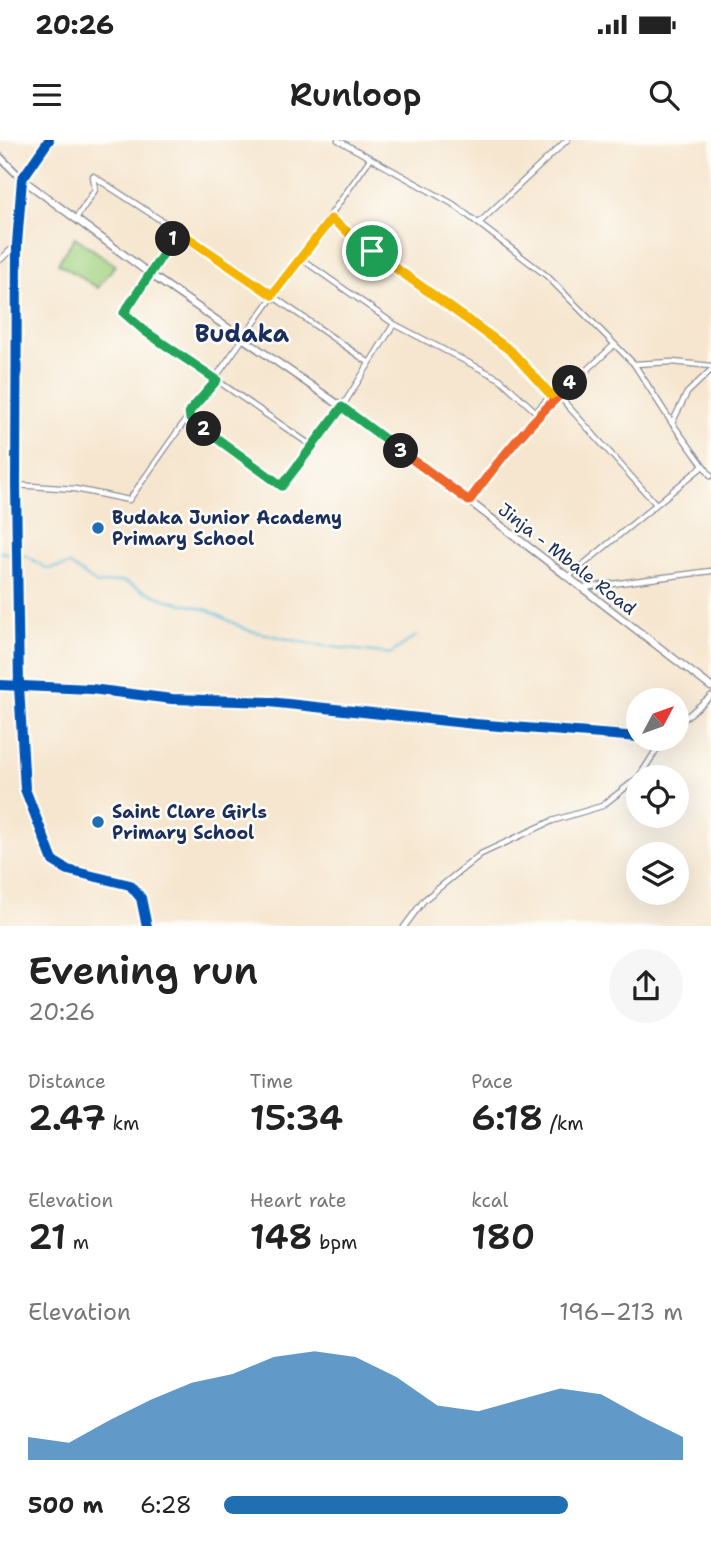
<!DOCTYPE html>
<html lang="en">
<head>
<meta charset="utf-8">
<style>
  body { margin:0; font-family:"Shantell Sans",sans-serif; background:#f6f6f6; color:#222; height:100vh; display:flex; flex-direction:column; font-size:26px; white-space:nowrap }
  * { box-sizing:border-box; margin:0 }
  p { font-size:23px; color:#767676 }
  .icon { flex:none; width:38px; height:38px; fill:none; stroke:currentColor; stroke-width:2; stroke-linecap:round; stroke-linejoin:round }
  .map { position:relative; height:786px; overflow:hidden }
  .side { display:flex; flex-direction:column; background:#fff; flex:1 }
  .side>* { flex:none }
  .needle { width:46px; rotate:49deg }
  .controls { position:absolute; left:626px; top:548px; display:grid; gap:14px }
  .controls a { display:grid; place-items:center; width:63px; height:63px; border-radius:50%; background:#fff; box-shadow:0 7px 28px #0002; font-size:35px }
  .pin { position:absolute; display:grid; place-items:center; width:60px; height:60px; color:#fff; margin:-30px; border:4px solid #fff; border-radius:50%; box-shadow:0 2px 7px #0007 }
  .km { position:absolute; width:35px; height:35px; margin:-18px; border-radius:50%; background:#222; color:#fff; font-size:19px; line-height:35px; text-align:center }
  .round { display:grid; place-items:center; flex:none; width:74px; height:74px; border-radius:37px; background:#f6f6f6 }
  .overview { display:flex; align-items:center; justify-content:space-between; height:119px; padding:0 28px }
  h1 { font-size:38px; font-weight:600; line-height:52px }
  .stats { display:grid; grid-template-columns:repeat(3,1fr); gap:10px; height:119px; padding:7px 28px }
  .stats div { display:grid; align-content:center }
  .stats b { font-size:35px; font-weight:600 }
  .stats small { font-size:19px; font-weight:400 }
  .stats p { font-size:19px }
  .chart { height:196px; padding:14px 28px }
  .chart p { display:flex; justify-content:space-between }
  .chart svg { width:100%; height:126px; margin-top:7px; fill:#1f6fb2; opacity:.7 }
  ul { padding:0 28px; list-style:none; font-size:23px }
  li { display:grid; grid-template-columns:112px 84px 1fr; align-items:center; height:52px }
  li i { height:18px; border-radius:9px; background:#1f6fb2 }
  .status { display:flex; justify-content:space-between; align-items:center; height:49px; padding:0 35px; background:#fff; direction:ltr }
  .status svg { height:19px; fill:currentColor }
  header { display:flex; justify-content:space-between; align-items:center; height:91px; padding:0 28px; background:#fff; font-size:32px; font-weight:600 }
  .map>svg:first-child { display:block }
  .garden { fill:#a3d381; stroke:#5f8170; stroke-width:2 }
  .lines { fill:none; stroke-linecap:round; stroke-linejoin:round }
  .stream { stroke:#5ebddc; stroke-width:2 }
  .minor-casing { stroke:#888a96; stroke-width:7 }
  .major-casing { stroke:#888a96; stroke-width:9 }
  .minor { stroke:#fff; stroke-width:4.5 }
  .major { stroke:#fff; stroke-width:6 }
  .cycleway-casing { stroke:#fdfcf7; stroke-width:15 }
  .cycleway { stroke:#0057b8; stroke-width:10 }
  .split-1-casing { stroke:#fff; stroke-width:14 }
  .split-2-casing { stroke:#fff; stroke-width:14 }
  .split-3-casing { stroke:#fff; stroke-width:14 }
  .split-4-casing { stroke:#fff; stroke-width:14 }
  .split-5-casing { stroke:#fff; stroke-width:14 }
  .split-1 { stroke:#f5b400; stroke-width:9 }
  .split-2 { stroke:#22a559; stroke-width:9 }
  .split-3 { stroke:#22a559; stroke-width:9 }
  .split-4 { stroke:#f0652b; stroke-width:9 }
  .split-5 { stroke:#f5b400; stroke-width:9 }
  .poi-dot { fill:#1f6fb2; stroke:#fdfcf7; stroke-width:2.5 }
  .labels { text-anchor:middle; dominant-baseline:central; stroke-width:5; stroke-linejoin:round; paint-order:stroke }
  .poi-label { font-size:18px; font-weight:bold; fill:#1b2f5e; stroke:#fdfcf7; text-anchor:start }
  .street-label { font-size:18px; fill:#1b2f5e; stroke:#fdfcf7 }
  .district-label { font-size:24px; font-weight:bold; fill:#1b2f5e; stroke:#fdfcf7 }
</style>
</head>
<body>
<div class="status"><b>20:26</b><svg viewBox="0 0 49 12"><path d="M0 12V9h3v3zM5 12V6h3v6zM10 12V3h3v9zM15 12V0h3v12zM26 1h20v11H26zM47 4h2v5h-2z"/></svg></div>
<header><svg class="icon" aria-label="menu" viewBox="0 0 24 24"><path d="M4 6h16M4 12h16M4 18h16"/></svg>Runloop<svg class="icon" aria-label="search" viewBox="0 0 24 24"><circle cx="10" cy="10" r="6"/><path d="M15 15l6 6"/></svg></header>
<div class="map">
<svg width="711" height="787" viewBox="0 0 711 787">
  <rect width="100%" height="100%" fill="#fdfcf7"/>
  <filter id="ink" filterUnits="userSpaceOnUse"><feTurbulence type="fractalNoise" baseFrequency=".0143" numOctaves="2"/><feDisplacementMap in="SourceGraphic" scale="14" xChannelSelector="R" yChannelSelector="G"/><feConvolveMatrix kernelMatrix="1 2 1 2 8 2 1 2 1" color-interpolation-filters="sRGB"/></filter>
  <filter id="wash" filterUnits="userSpaceOnUse"><feTurbulence type="fractalNoise" baseFrequency=".00686" numOctaves="4" result="noise"/><feDisplacementMap in="SourceGraphic" scale="28" xChannelSelector="R" yChannelSelector="G"/><feGaussianBlur stdDeviation="1.57" result="paint"/><feColorMatrix in="noise" values="0 0 0 0 0 0 0 0 0 0 0 0 0 0 0 0 0 1.4 0 .05"/><feComposite in="paint" operator="in"/></filter>
  <g filter="url(#wash)">
    <rect width="100%" height="100%" fill="#f6e6cf"/>
    <!-- garden -->
    <path class="garden" d="M75,97L115,125L98,148L58,123Z"/>
    <g class="lines">
      <!-- stream -->
      <path class="stream" d="M0,412L27,416L47,429L70,425L97,444L122,441L164,459L208,470L247,490L316,505L390,514L416,496"/>
    </g>
  </g>
  <g filter="url(#ink)">
    <g class="lines">
      <!-- minor casing -->
      <g class="minor-casing">
        <g id="minor">
          <path d="M49,0L22,39L17,104L16,345L19,546L25,649L53,721L68,730L130,745L141,758L147,787"/>
          <path d="M338,0L453,64L547,136L634,224L672,283"/>
          <path d="M77,77L95,50L93,36L179,92"/>
          <path d="M331,79L427,153L511,211L551,255H558L655,363"/>
          <path d="M480,82L567,0"/>
          <path d="M0,120L17,104"/>
          <path d="M394,184L500,239L536,272L551,255L583,234"/>
          <path d="M634,224L673,222L711,226"/>
          <path d="M711,230L687,253L672,283L711,336"/>
          <path d="M581,236L614,205"/>
          <path d="M189,273L193,282L282,346L342,267L394,184L300,118"/>
          <path d="M312,306L128,179L123,173L130,162L175,95L181,93L368,222"/>
          <path d="M16,345L75,349L129,360L370,19"/>
          <path d="M469,361C498,321 528,280 566,248"/>
          <path d="M568,437L703,326"/>
          <path d="M581,448L711,431"/>
          <path d="M0,545L91,549L172,559L269,562L475,584L639,597"/>
          <path d="M677,585L711,556"/>
          <path d="M639,637L664,598"/>
          <path d="M404,787L424,760L481,714L552,681L602,666L639,637"/>
        </g>
      </g>
      <!-- major casing -->
      <g class="major-casing">
        <path id="major" d="M0,17L22,39L150,134L342,267L469,361L711,547"/>
      </g>
      <!-- minor -->
      <use href="#minor" class="minor"/>
      <!-- major -->
      <use href="#major" class="major"/>
      <!-- cycleway casing -->
      <g class="cycleway-casing">
        <g id="cycleway">
          <path d="M49,0L22,39L17,104L16,345L19,546L25,649L53,721L68,730L130,745L141,758L147,787"/>
          <path d="M0,545L91,549L172,559L269,562L475,584L639,597"/>
        </g>
      </g>
      <!-- cycleway -->
      <use href="#cycleway" class="cycleway"/>
    </g>
  </g>
  <g class="lines" filter="url(#ink)">
    <!-- split-1 casing -->
    <g class="split-1-casing">
      <path id="split-1" d="M173,99L181,93L272,155L331,79L372,111"/>
    </g>
    <!-- split-2 casing -->
    <g class="split-2-casing">
      <path id="split-2" d="M173,99L124,173L146,192L217,240L189,272L190,279L204,289"/>
    </g>
    <!-- split-3 casing -->
    <g class="split-3-casing">
      <path id="split-3" d="M204,289L282,346L342,267L401,311"/>
    </g>
    <!-- split-4 casing -->
    <g class="split-4-casing">
      <path id="split-4" d="M401,311L469,361C503,314 539,271 583,234L570,243"/>
    </g>
    <!-- split-5 casing -->
    <g class="split-5-casing">
      <path id="split-5" d="M372,111L511,211L551,255L570,243"/>
    </g>
    <!-- split-1 -->
    <use href="#split-1" class="split-1"/>
    <!-- split-2 -->
    <use href="#split-2" class="split-2"/>
    <!-- split-3 -->
    <use href="#split-3" class="split-3"/>
    <!-- split-4 -->
    <use href="#split-4" class="split-4"/>
    <!-- split-5 -->
    <use href="#split-5" class="split-5"/>
  </g>
  <!-- markers -->
  <g class="poi-dot">
    <circle cx="98" cy="388" r="7"/>
    <circle cx="98" cy="682" r="7"/>
  </g>
  <g class="labels">
    <!-- poi labels -->
    <g class="poi-label">
      <text x="112" y="378">Budaka Junior Academy<tspan x="112" dy="21">Primary School</tspan></text>
      <text x="112" y="672">Saint Clare Girls<tspan x="112" dy="21">Primary School</tspan></text>
    </g>
    <!-- street labels -->
    <g class="street-label">
      <text transform="translate(567 419) rotate(38)">Jinja - Mbale Road</text>
    </g>
    <!-- district labels -->
    <g class="district-label">
      <text x="242" y="194">Budaka</text>
    </g>
  </g>
</svg>
<div class="controls">
<a><svg class="needle" viewBox="-14 -14 28 28"><path d="M0-13l5 13h-10z" fill="#e53935"/><path d="M0 13l5-13h-10z" fill="#767676"/></svg></a>
<a><svg class="icon" aria-label="locate" viewBox="0 0 24 24"><circle cx="12" cy="12" r="6"/><path d="M12 2v4M12 18v4M2 12h4M18 12h4"/></svg></a>
<a><svg class="icon" aria-label="layers" viewBox="0 0 24 24"><path d="M12 4l9 5-9 5-9-5zM3 14l9 5 9-5"/></svg></a>
</div>
<div class="pin" style="left:372px;top:111px;background:#1e9e55"><svg class="icon" aria-label="arrive" viewBox="0 0 24 24"><path d="M6 21V4h12l-3 4 3 4H6"/></svg></div>
<b class="km" style="left:173px;top:99px">1</b>
<b class="km" style="left:204px;top:289px">2</b>
<b class="km" style="left:401px;top:311px">3</b>
<b class="km" style="left:570px;top:243px">4</b>
</div>
<section class="side">
<div class="overview"><div><h1>Evening run</h1><p>20:26</p></div><a class="round"><svg class="icon" aria-label="share" viewBox="0 0 24 24"><path d="M12 15V3M7 8l5-5 5 5M5 13v7h14v-7"/></svg></a></div>
<div class="stats">
<div><p>Distance</p><b>2.47<small> km</small></b></div>
<div><p>Time</p><b>15:34</b></div>
<div><p>Pace</p><b>6:18<small> /km</small></b></div>
</div>
<div class="stats">
<div><p>Elevation</p><b>21<small> m</small></b></div>
<div><p>Heart rate</p><b>148<small> bpm</small></b></div>
<div><p>kcal</p><b>180</b></div>
</div>
<div class="chart"><p><span>Elevation</span>196–213 m</p>
<svg viewBox="0 0 160 44" preserveAspectRatio="none"><path d="M0 44V36L10 38L20 30L30 23L40 17L50 14L60 8L70 6L80 8L90 15L100 25L110 27L120 23L130 19L140 21L150 29L160 36V44z"/></svg>
</div>
<ul>
<li><b>500 m</b>6:28<i style="width:75%"></i></li>
</ul>
</section>
</body>
</html>
